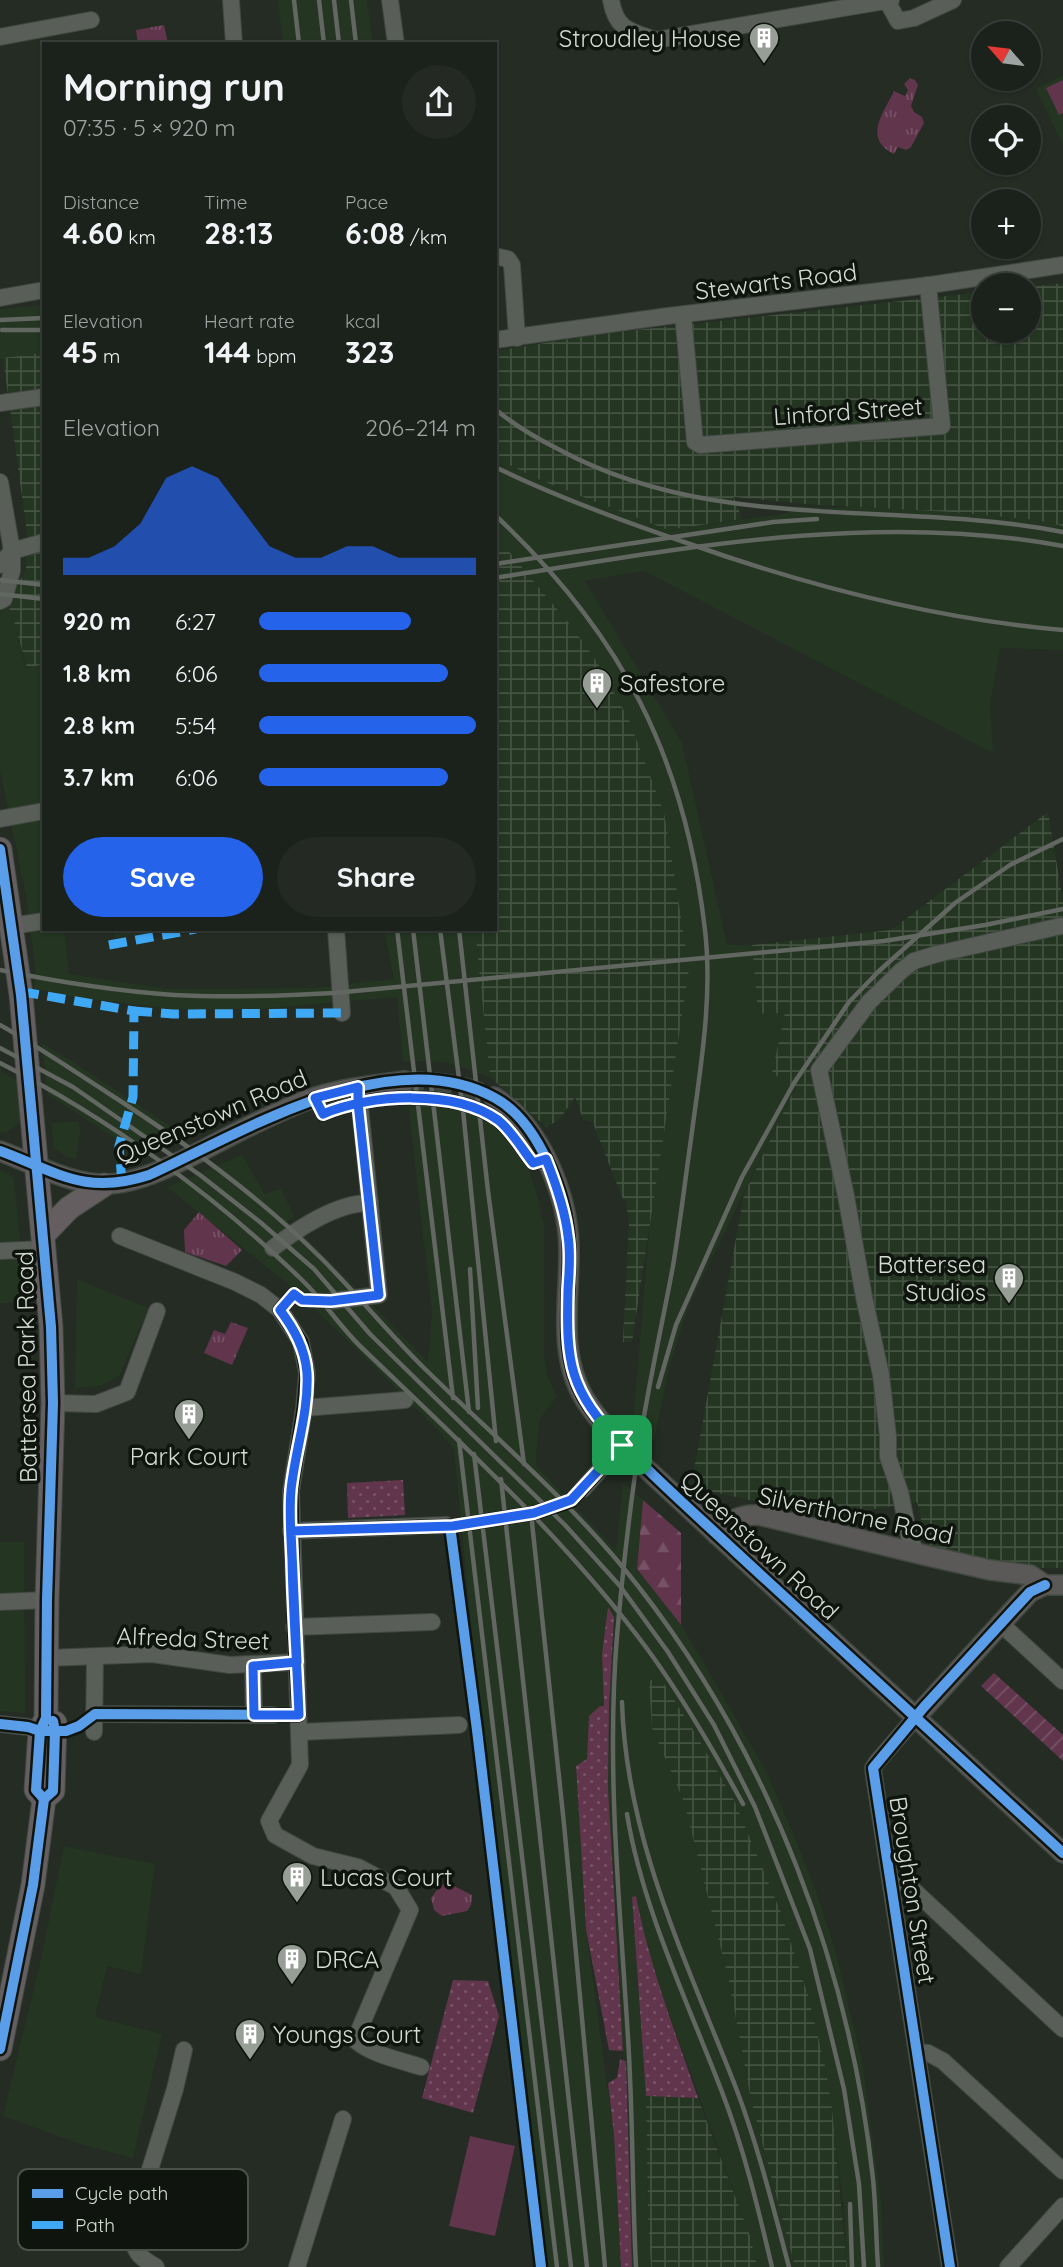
<!DOCTYPE html>
<html lang="en">
<head>
<meta charset="utf-8">
<style>
  body { margin:0; font-family:Quicksand,sans-serif; background:#242924; color:#f1f3f6; height:100vh; display:flex; flex-direction:column; font-size:26px; white-space:nowrap }
  * { box-sizing:border-box; margin:0 }
  p { font-size:23px; color:#a0a3a3 }
  .icon { flex:none; width:38px; height:38px; fill:none; stroke:currentColor; stroke-width:2; stroke-linecap:round; stroke-linejoin:round }
  .map { position:relative; flex:1; overflow:hidden }
  .sheet { position:absolute; left:42px; top:42px; width:455px; height:889px; display:flex; flex-direction:column; background:#1b211b; border-radius:0px; box-shadow:0 2px 5px #0004,0 0 0 2px #393e3a }
  .sheet>* { flex:none }
  .needle { width:46px; rotate:298deg }
  .buttons { position:absolute; left:971px; top:21px; display:grid; gap:14px }
  .buttons a { display:grid; place-items:center; width:70px; height:70px; border-radius:50%; background:#1b211b; box-shadow:0 2px 5px #0004,0 0 0 2px #393e3a; font-size:35px }
  .pin { position:absolute; display:grid; place-items:center; width:60px; height:60px; color:#fff; margin:-30px; border-radius:14px; box-shadow:0 4px 10px #0006 }
  .round { display:grid; place-items:center; flex:none; width:74px; height:74px; border-radius:37px; background:#242924 }
  .headline { display:flex; align-items:center; justify-content:space-between; height:119px; padding:0 21px }
  h1 { font-size:38px; font-weight:700; line-height:52px }
  .stats { display:grid; grid-template-columns:repeat(3,1fr); gap:10px; height:119px; padding:7px 21px }
  .stats div { display:grid; align-content:center }
  .stats b { font-size:30px; font-weight:700 }
  .stats small { font-size:19px; font-weight:400 }
  .stats p { font-size:19px }
  .chart { height:196px; padding:14px 21px }
  .chart p { display:flex; justify-content:space-between }
  .chart svg { width:100%; height:126px; margin-top:7px; fill:#2563eb; opacity:.7 }
  .button { display:flex; gap:14px; margin-top:auto; padding:14px 21px }
  .button a { flex:1; height:80px; border-radius:42px; background:#2563eb; color:#fff; font-size:28px; font-weight:700; line-height:80px; text-align:center }
  .button a+a { background:#242924; color:#f1f3f6 }
  ul { padding:0 21px; list-style:none; font-size:23px }
  li { display:grid; grid-template-columns:112px 84px 1fr; align-items:center; height:52px }
  li i { height:18px; border-radius:9px; background:#2563eb }
  .map>svg:first-child { display:block }
  .built { fill:#243522 }
  .industrial { fill:url(#industrial-grid) }
  .grass { fill:url(#grass-dots) }
  .forest { fill:url(#forest-firs) }
  .park { fill:url(#park-tufts) }
  .garden { fill:url(#garden-furrows) }
  .pitch { fill:#61364d }
  .lines { fill:none; stroke-linecap:round; stroke-linejoin:round }
  .major-tunnel { stroke:#3e463e; stroke-width:19; stroke-dasharray:19 10; stroke-linecap:butt }
  .minor-casing { stroke:#414841; stroke-width:18 }
  .major-casing { stroke:#414841; stroke-width:22 }
  .highway-casing { stroke:#414841; stroke-width:25 }
  .minor { stroke:#595e58; stroke-width:16 }
  .major { stroke:#5a5957; stroke-width:19 }
  .highway { stroke:#655e60; stroke-width:23 }
  .rail { stroke:#626761; stroke-width:4.5 }
  .quiet { stroke:#3fa9f5; stroke-width:9; stroke-dasharray:18 9; stroke-linecap:butt }
  .cycleway-casing { stroke:#0f150e; stroke-width:15 }
  .cycleway { stroke:#5a9eea; stroke-width:10 }
  .route-casing { stroke:#fff; stroke-width:14 }
  .route { stroke:#2563eb; stroke-width:9 }
  .labels { text-anchor:middle; dominant-baseline:central; stroke-width:7; stroke-linejoin:round; paint-order:stroke }
  .poi-label { font-size:24px; fill:#d3dcd2; stroke:#0f150e; text-anchor:start }
  .street-label { font-size:24px; fill:#d3dcd2; stroke:#0f150e }
  .key { fill:#0f150e; stroke:#4a5149; stroke-width:2 }
  .key-label { font-size:19px; fill:#d3dcd2 }
</style>
</head>
<body>
<div class="map">
<svg width="1063" height="2267" viewBox="0 0 1063 2267">
  <defs>
    <pattern id="industrial-grid" width="8" height="8" patternUnits="userSpaceOnUse" patternTransform="scale(1.75)"><rect width="8" height="8" fill="#243522"/><path d="M0 4h8M4 0v8" fill="none" stroke="#435241"/></pattern>
    <pattern id="grass-dots" width="8" height="8" patternUnits="userSpaceOnUse" patternTransform="scale(1.75)"><rect width="8" height="8" fill="#61364d"/><path d="M2 2h.1M6 6h.1" fill="none" stroke="#775266" stroke-width="1.8" stroke-linecap="round"/></pattern>
    <pattern id="forest-firs" width="22" height="20" patternUnits="userSpaceOnUse" patternTransform="scale(1.75)"><rect width="22" height="20" fill="#61364d"/><path d="M5 1l3.5 6h-7zM16 11l3.5 6h-7z" fill="#775266"/></pattern>
    <pattern id="park-tufts" width="24" height="20" patternUnits="userSpaceOnUse" patternTransform="scale(1.75)"><rect width="24" height="20" fill="#61364d"/><path d="M3 7l-1-3M5 7V3M7 7l1-3M15 17l-1-3M17 17v-4M19 17l1-3" fill="none" stroke="#775266"/></pattern>
    <pattern id="garden-furrows" width="10" height="10" patternUnits="userSpaceOnUse" patternTransform="scale(1.75)"><rect width="10" height="10" fill="#61364d"/><path d="M-1 1l2-2M0 10L10 0M9 11l2-2" fill="none" stroke="#775266"/></pattern>
  </defs>
  <rect width="100%" height="100%" fill="#242c24"/>
  <!-- built -->
  <g class="built">
    <path d="M278,0H367L373,44H283Z"/>
    <path d="M1063,75V145L1036,89Z"/>
    <path d="M44,305V353L0,359V309Z"/>
    <path d="M495,458L540,480L668,530L789,513V506L834,508L850,506L952,512L1036,520L1063,526V650L1000,648L990,706L993,753L644,571L585,581L682,743L727,945H752L758,1014L785,1013L772,1073L795,1087L689,1306L670,1364L654,1440L633,1421L650,1222L597,662L572,627L495,535Z"/>
    <path d="M0,588L14,621L26,668L44,664V929H64L69,974L167,989L314,988L394,979L384,930L349,934L348,929H475L490,1077L448,1063L427,1061H403L397,997L260,1009H173L74,997L35,989V969L26,895L0,771Z"/>
    <path d="M114,929H167L115,938Z"/>
    <path d="M42,1043L73,1062L179,1132L138,1153L47,1094Z"/>
    <path d="M0,1049L1,1071L19,1082L20,1122L7,1133L0,1132Z"/>
    <path d="M408,1103L463,1110L497,1124L512,1140L528,1167L538,1198L544,1226V1356L547,1375L557,1396L540,1419L536,1456L537,1467L616,1550L623,1483L643,1500L637,1569L681,1625L701,1658L767,1773L796,1840L817,1894L835,1949L862,2061L881,2202L884,2267H847L844,2208L826,2070L808,1995L780,1910L734,1800L695,1733L652,1728L684,1802L729,1981L751,2100L795,2267H757L750,2236L660,1989L642,1929L636,1897H632L646,2096L648,2214L651,2267H632L626,2061L623,2051L608,1787L609,1706L614,1617L608,1608L602,1654L604,1707L588,1746L587,1759L576,1766L586,1929L614,2135L621,2267H547L523,2065L495,1868L454,1450L438,1430L376,1368L289,1285L167,1187L242,1155L265,1194L281,1188L294,1216L287,1222L308,1239L428,1362L432,1313Z"/>
    <path d="M79,1121L78,1126L81,1127L76,1159L66,1157L53,1147L52,1123Z"/>
    <path d="M0,1170L14,1178L26,1303H0Z"/>
    <path d="M77,1279L148,1308L120,1375L101,1386L75,1388Z"/>
    <path d="M0,1542H24L25,1713L0,1711Z"/>
    <path d="M64,1846L155,1864L141,1974L107,1966L95,2017L162,2034L133,2158L80,2144L3,2116L41,1959Z"/>
  </g>
  <!-- industrial -->
  <g class="industrial">
    <path d="M1063,283V526L1036,520L952,512L804,504L734,497L742,519L668,530L540,480L495,458V351L600,334L983,292L984,331H1029V287Z"/>
    <path d="M44,353V664L27,668L14,621L7,602L26,570L27,533L3,358Z"/>
    <path d="M495,535L572,627L597,662L629,720L664,813L670,847L689,969L632,1342H623L629,1222L626,1201L622,1197L593,1123L583,1119L575,1097L559,1120L546,1127L490,1077L475,929H495Z"/>
    <path d="M1048,812L1063,901V1568H1029L927,1545L917,1502L844,1514L818,1510L816,1515L696,1488L695,1464L744,1194L795,1088L772,1073L785,1013L758,1014L752,945L891,930Z"/>
    <path d="M659,1676L695,1733L734,1800L780,1910L808,1995L826,2070L832,2109L847,2267H795L751,2100L729,1981L684,1802L652,1728L649,1681Z"/>
    <path d="M646,2096L698,2098L750,2236L757,2267H651L648,2214Z"/>
  </g>
  <!-- grass -->
  <g class="grass">
    <path d="M403,1480L405,1515L348,1518L347,1483Z"/>
    <path d="M608,1607L614,1617L609,1706L608,1787L623,2051L609,2050L586,1929L576,1766L587,1759L589,1716L600,1706H604L602,1654Z"/>
    <path d="M636,1896C649,1965 675,2031 698,2098L646,2096L632,1897Z"/>
    <path d="M453,1980L488,1981L499,2016L473,2113L422,2098Z"/>
    <path d="M620,2059L626,2061L632,2267H621L614,2135L608,2083L617,2078Z"/>
  </g>
  <!-- forest -->
  <path class="forest" d="M643,1500L681,1533V1625L637,1569Z"/>
  <!-- park -->
  <g class="park">
    <path d="M164,25L168,44H138L136,30Z"/>
    <path d="M910,78L915,80L918,85L911,106L914,112L922,117L924,123L911,147L906,150L898,147L894,154C863,138 883,114 894,91L905,96L908,90L904,84Z"/>
    <path d="M199,1212L242,1250L226,1266L185,1252L184,1230Z"/>
    <path d="M231,1322L248,1328L232,1365L204,1353L214,1330L225,1334Z"/>
    <path d="M446,1882L472,1895L471,1905L467,1911L442,1916L434,1910L431,1898L439,1887Z"/>
  </g>
  <!-- garden -->
  <path class="garden" d="M994,1673L1063,1735V1761L981,1686Z"/>
  <!-- pitch -->
  <g class="pitch">
    <path d="M1063,80V113L1059,115L1046,88Z"/>
    <path d="M470,2136L515,2146L495,2236L449,2226Z"/>
  </g>
  <g class="lines">
    <!-- major-tunnel -->
    <path class="major-tunnel" d="M405,1081C436,1080 465,1084 494,1097"/>
    <!-- minor casing -->
    <g class="minor-casing">
      <g id="minor">
        <path d="M231,0L234,44"/>
        <path d="M390,0L396,44"/>
        <path d="M611,0C616,30 630,31 656,40L891,0"/>
        <path d="M887,1L898,21L914,18L953,0"/>
        <path d="M0,37L91,20"/>
        <path d="M495,256L508,259L512,265L517,338"/>
        <path d="M0,298L44,290"/>
        <path d="M683,315L695,442L700,445L942,426L928,285"/>
        <path d="M495,340L668,316L930,285L1063,265"/>
        <path d="M0,403L44,397"/>
        <path d="M0,482L12,551V571L4,599L0,601"/>
        <path d="M0,565L12,551L44,542"/>
        <path d="M0,819L44,811"/>
        <path d="M11,926L44,921"/>
        <path d="M336,929L342,1013"/>
        <path d="M120,1236L235,1282L261,1295L280,1310L301,1342L307,1373L304,1408L291,1491L300,1765L269,1821L275,1835L313,1856L358,1867L396,1887L410,1910L355,2040C372,2055 400,2060 421,2067"/>
        <path d="M273,1248C297,1229 338,1202 370,1203"/>
        <path d="M0,1251L45,1249"/>
        <path d="M331,1301L379,1295L358,1087"/>
        <path d="M53,1403L96,1404L127,1392L157,1311"/>
        <path d="M304,1408L405,1400"/>
        <path d="M583,1489L622,1445"/>
        <path d="M291,1531L446,1525"/>
        <path d="M918,1554L910,1541L900,1492L888,1457V1436L881,1375L864,1297L846,1196L819,1070L869,1002L901,971L914,961L937,954L1061,926"/>
        <path d="M0,1602L47,1600"/>
        <path d="M1001,1624L1063,1681"/>
        <path d="M294,1627L432,1622"/>
        <path d="M47,1658L152,1654L230,1665L297,1662"/>
        <path d="M253,1666L254,1715"/>
        <path d="M95,1714L273,1715"/>
        <path d="M915,1718L877,1762L873,1768L874,1776L950,2267"/>
        <path d="M0,1724L28,1727L40,1731"/>
        <path d="M94,1732L95,1658"/>
        <path d="M300,1732L459,1725"/>
        <path d="M891,1884L897,1883L907,1884L1063,2029"/>
        <path d="M917,2052L928,2053L943,2061L1063,2171"/>
        <path d="M147,2179L175,2089L184,2050"/>
        <path d="M145,2186C140,2202 127,2239 138,2253C142,2259 150,2263 156,2267"/>
        <path d="M297,2267L343,2119"/>
        <path d="M1008,2267L1063,2206"/>
      </g>
    </g>
    <!-- major casing -->
    <g class="major-casing">
      <g id="major">
        <path d="M494,1097C540,1125 568,1195 569,1248C570,1298 557,1352 584,1398C599,1422 619,1442 639,1462C671,1492 704,1522 736,1552C845,1652 954,1752 1063,1853"/>
        <path d="M0,1151C33,1163 70,1185 106,1184C150,1184 211,1144 252,1125C273,1115 294,1104 316,1097C345,1088 375,1085 405,1081"/>
        <path d="M717,1535C730,1520 740,1514 759,1515L924,1555L990,1570L1030,1575L1045,1585H1063"/>
        <path d="M915,1718L1016,1607L1030,1592L1045,1585"/>
      </g>
    </g>
    <!-- highway casing -->
    <g class="highway-casing">
      <g id="highway">
        <path d="M0,849L21,995L51,1327L53,1403L47,1600L46,1718L40,1731L36,1790L44,1799"/>
        <path d="M44,1234L69,1208L104,1185"/>
        <path d="M0,2049L33,1885L44,1799L53,1791L55,1723"/>
      </g>
    </g>
    <!-- minor -->
    <use href="#minor" class="minor"/>
    <!-- major -->
    <use href="#major" class="major"/>
    <!-- highway -->
    <use href="#highway" class="highway"/>
    <!-- rail -->
    <g class="rail">
      <path d="M294,0L299,44"/>
      <path d="M319,0L324,44"/>
      <path d="M334,0L339,44"/>
      <path d="M351,0L356,44"/>
      <path d="M0,320L44,318"/>
      <path d="M2,330H44"/>
      <path d="M495,409C514,425 536,438 558,449C716,535 893,499 1063,532"/>
      <path d="M495,467C557,497 622,521 687,543C808,586 935,619 1063,630"/>
      <path d="M495,515C622,634 685,757 705,930C713,999 700,1070 691,1139C685,1181 680,1224 673,1266C663,1320 651,1373 642,1428C631,1497 623,1567 617,1636C606,1770 620,1905 628,2038C633,2114 632,2191 636,2267"/>
      <path d="M495,564L773,522L817,519"/>
      <path d="M495,578C682,548 874,511 1063,546"/>
      <path d="M0,580L44,585"/>
      <path d="M0,594L44,599"/>
      <path d="M397,929L453,1398"/>
      <path d="M413,929L469,1412"/>
      <path d="M440,929L463,1110L496,1441"/>
      <path d="M459,929L488,1191L524,1464"/>
      <path d="M0,970C58,982 115,991 174,995C228,998 281,996 334,993L884,941L985,925L1063,909"/>
      <path d="M0,1025C37,1046 72,1070 108,1093C184,1142 258,1195 322,1259C356,1293 386,1330 420,1364C494,1437 574,1504 638,1586C770,1755 850,1966 873,2179C876,2208 876,2238 878,2267"/>
      <path d="M0,1048L73,1087L200,1175L260,1222L314,1269L370,1334L565,1525L620,1586L668,1652L714,1725L755,1807L810,1949L844,2089L859,2184L864,2267"/>
      <path d="M0,1063C107,1117 216,1196 302,1280C324,1301 340,1327 362,1348C461,1443 566,1539 648,1650C683,1698 714,1751 743,1804"/>
      <path d="M470,1269L478,1408"/>
      <path d="M658,1387L676,1325L742,1177L794,1083L849,1002L879,971L955,903L1010,865L1063,839"/>
      <path d="M459,1440L557,2267"/>
      <path d="M474,1454L571,2267"/>
      <path d="M501,1479L587,2267"/>
      <path d="M531,1513L564,1824L605,2267"/>
      <path d="M622,1702C626,1840 687,1962 736,2088C758,2146 773,2207 789,2267"/>
      <path d="M627,1814C642,1907 688,2003 722,2092C744,2149 758,2208 772,2267"/>
      <path d="M850,2204L852,2267"/>
    </g>
    <!-- quiet -->
    <g class="quiet">
      <path d="M109,945L196,929"/>
      <path d="M21,995L29,993L134,1011L133,1097L119,1146L122,1183"/>
      <path d="M134,1011L173,1014L342,1013"/>
    </g>
    <!-- cycleway casing -->
    <g class="cycleway-casing">
      <g id="cycleway">
        <path d="M0,849L21,995L51,1327L53,1403L47,1600L46,1718L40,1731L36,1790L44,1799"/>
        <path d="M315,1098L323,1114C369,1094 455,1089 498,1120C512,1131 522,1149 533,1163L546,1159"/>
        <path d="M0,1151C57,1172 85,1196 149,1175C243,1132 391,1040 495,1098C539,1122 567,1196 569,1245C571,1296 557,1352 584,1398C598,1422 618,1441 638,1460C670,1492 704,1522 737,1553C846,1653 954,1753 1063,1853"/>
        <path d="M450,1526L477,1730L541,2267"/>
        <path d="M291,1531L453,1526L534,1513L571,1501L622,1445"/>
        <path d="M0,1724L28,1727L40,1731H66L79,1726L95,1714L299,1715L294,1627L291,1491L304,1408L307,1373L301,1342L280,1310L294,1294L302,1300L331,1301"/>
        <path d="M0,2049L33,1885L44,1799L53,1791L55,1732L53,1721"/>
        <path d="M950,2267L873,1768L924,1707L1016,1607L1030,1592L1045,1585"/>
      </g>
    </g>
    <!-- cycleway -->
    <use href="#cycleway" class="cycleway"/>
  </g>
  <g class="lines">
    <!-- route casing -->
    <g class="route-casing">
      <path id="route" d="M622,1445C569,1390 566,1364 568,1290C569,1272 571,1254 568,1236C565,1209 556,1184 546,1159L533,1163C522,1149 512,1131 498,1120C455,1089 370,1094 323,1114L315,1098L358,1087V1103L379,1295L331,1301L302,1300L294,1294L280,1310C294,1329 305,1348 307,1373C309,1412 295,1451 291,1490C289,1513 291,1537 292,1560C293,1612 297,1663 299,1715H254L253,1666L297,1662L291,1531L453,1526L534,1513L571,1500L622,1445"/>
    </g>
    <!-- route -->
    <use href="#route" class="route"/>
  </g>
  <!-- icons -->
  <defs>
    <g id="building-pin" transform="scale(1.575)"><path d="M0 17L-7.5 6A9.5 9.5 0 1 1 7.5 6Z" fill="#969e95" stroke="#0f150e"/><path d="M-4-6H4V6H1V3H-1V6H-4ZM-2.5-4.3h1.7v1.8h-1.7ZM.8-4.3h1.7v1.8H.8ZM-2.5-1h1.7V.8h-1.7ZM.8-1h1.7V.8H.8Z" fill="#fff"/></g>
  </defs>
  <g fill-rule="evenodd">
    <use href="#building-pin" x="764" y="38"/>
    <use href="#building-pin" x="597" y="683"/>
    <use href="#building-pin" x="1009" y="1278"/>
    <use href="#building-pin" x="189" y="1414"/>
    <use href="#building-pin" x="297" y="1877"/>
    <use href="#building-pin" x="292" y="1959"/>
    <use href="#building-pin" x="250" y="2034"/>
  </g>
  <g class="labels">
    <!-- poi labels -->
    <g class="poi-label">
      <text x="741" y="38" text-anchor="end">Stroudley House</text>
      <text x="620" y="683">Safestore</text>
      <text x="986" y="1264" text-anchor="end">Battersea<tspan x="986" dy="28">Studios</tspan></text>
      <text x="189" y="1456" text-anchor="middle">Park Court</text>
      <text x="320" y="1877">Lucas Court</text>
      <text x="315" y="1959">DRCA</text>
      <text x="273" y="2034">Youngs Court</text>
    </g>
    <!-- street labels -->
    <g class="street-label">
      <text transform="translate(776 281) rotate(-7)">Stewarts Road</text>
      <text transform="translate(848 411) rotate(-4)">Linford Street</text>
      <text transform="translate(211 1116) rotate(-23)">Queenstown Road</text>
      <text transform="translate(26 1367) rotate(-91)">Battersea Park Road</text>
      <text transform="translate(856 1515) rotate(12)">Silverthorne Road</text>
      <text transform="translate(760 1545) rotate(43)">Queenstown Road</text>
      <text transform="translate(193 1638) rotate(2)">Alfreda Street</text>
      <text transform="translate(913 1890) rotate(81)">Broughton Street</text>
    </g>
  </g>
  <!-- legend -->
  <rect x="18" y="2169" width="230" height="81" rx="10" class="key"/>
  <rect x="32" y="2189" width="31" height="9" fill="#5a9eea"/>
  <rect x="32" y="2221" width="31" height="8" fill="#3fa9f5"/>
  <g class="key-label">
    <text x="75" y="2200">Cycle path</text>
    <text x="75" y="2232">Path</text>
  </g>
</svg>
<div class="buttons">
<a><svg class="needle" viewBox="-14 -14 28 28"><path d="M0-13l5 13h-10z" fill="#e53935"/><path d="M0 13l5-13h-10z" fill="#a0a3a3"/></svg></a>
<a><svg class="icon" aria-label="locate" viewBox="0 0 24 24"><circle cx="12" cy="12" r="6"/><path d="M12 2v4M12 18v4M2 12h4M18 12h4"/></svg></a>
<a>+</a>
<a>−</a>
</div>
<div class="pin" style="left:622px;top:1445px;background:#1e9e55"><svg class="icon" aria-label="arrive" viewBox="0 0 24 24"><path d="M6 21V4h12l-3 4 3 4H6"/></svg></div>
<section class="sheet">
<div class="headline"><div><h1>Morning run</h1><p>07:35 · 5 × 920 m</p></div><a class="round"><svg class="icon" aria-label="share" viewBox="0 0 24 24"><path d="M12 15V3M7 8l5-5 5 5M5 13v7h14v-7"/></svg></a></div>
<div class="stats">
<div><p>Distance</p><b>4.60<small> km</small></b></div>
<div><p>Time</p><b>28:13</b></div>
<div><p>Pace</p><b>6:08<small> /km</small></b></div>
</div>
<div class="stats">
<div><p>Elevation</p><b>45<small> m</small></b></div>
<div><p>Heart rate</p><b>144<small> bpm</small></b></div>
<div><p>kcal</p><b>323</b></div>
</div>
<div class="chart"><p><span>Elevation</span>206–214 m</p>
<svg viewBox="0 0 160 44" preserveAspectRatio="none"><path d="M0 44V38L10 38L20 34L30 26L40 10L50 6L60 10L70 22L80 34L90 38L100 38L110 34L120 34L130 38L140 38L150 38L160 38V44z"/></svg>
</div>
<ul>
<li><b>920 m</b>6:27<i style="width:70%"></i></li>
<li><b>1.8 km</b>6:06<i style="width:87%"></i></li>
<li><b>2.8 km</b>5:54<i style="width:100%"></i></li>
<li><b>3.7 km</b>6:06<i style="width:87%"></i></li>
</ul>
<div class="button"><a>Save</a><a>Share</a></div>
</section>
</div>
</body>
</html>
